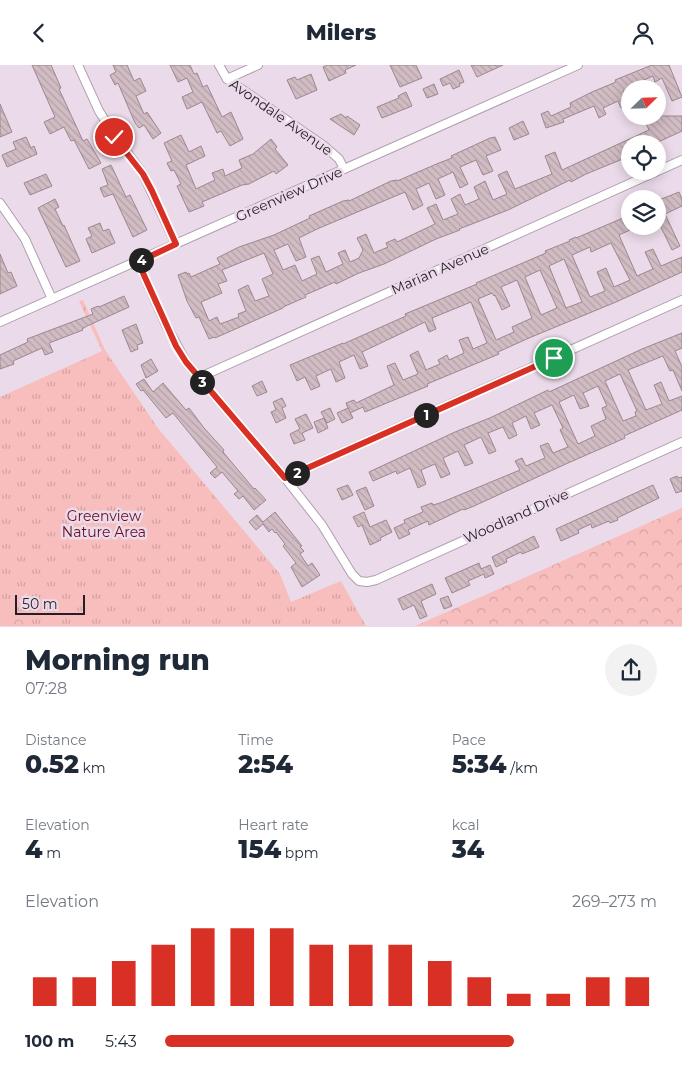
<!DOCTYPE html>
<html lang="en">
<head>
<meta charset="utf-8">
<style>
  body { margin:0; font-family:Montserrat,sans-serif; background:#f2f2f3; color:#1f2937; height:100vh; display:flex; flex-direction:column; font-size:19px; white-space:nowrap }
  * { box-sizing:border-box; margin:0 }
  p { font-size:16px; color:#747a83 }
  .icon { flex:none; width:28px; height:28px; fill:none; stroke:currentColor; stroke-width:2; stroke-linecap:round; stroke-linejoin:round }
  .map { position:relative; height:562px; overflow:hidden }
  .drawer { display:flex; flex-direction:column; background:#fff; flex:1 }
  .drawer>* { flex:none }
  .needle { width:32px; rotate:67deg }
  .fabs { position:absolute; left:621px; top:15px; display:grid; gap:10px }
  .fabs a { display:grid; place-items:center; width:45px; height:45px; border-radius:50%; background:#fff; box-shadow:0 2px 12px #0003; font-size:25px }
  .scale { position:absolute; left:15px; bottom:12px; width:70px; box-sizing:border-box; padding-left:5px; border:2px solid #251f25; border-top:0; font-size:14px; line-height:18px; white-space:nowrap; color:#251f25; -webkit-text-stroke:4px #ebdae9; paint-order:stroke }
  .pin { position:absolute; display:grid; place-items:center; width:42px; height:42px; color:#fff; margin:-21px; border:2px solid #fff; border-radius:50%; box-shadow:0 1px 5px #0007 }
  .km { position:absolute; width:25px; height:25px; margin:-12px; border-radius:50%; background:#222; color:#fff; font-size:14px; line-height:25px; text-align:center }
  .round { display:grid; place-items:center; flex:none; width:52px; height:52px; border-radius:26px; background:#f2f2f3 }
  .head { display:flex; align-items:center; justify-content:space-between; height:85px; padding:0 25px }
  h1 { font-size:28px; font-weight:800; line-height:38px }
  .metrics { display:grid; grid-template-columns:repeat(3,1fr); gap:8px; height:85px; padding:5px 25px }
  .metrics div { display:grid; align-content:center }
  .metrics b { font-size:25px; font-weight:800 }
  .metrics small { font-size:14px; font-weight:400 }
  .metrics p { font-size:14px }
  .chart { height:140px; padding:10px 25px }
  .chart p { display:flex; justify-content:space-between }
  .chart svg { width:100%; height:90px; margin-top:5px; stroke:#d93025; stroke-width:6 }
  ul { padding:0 25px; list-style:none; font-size:16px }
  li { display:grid; grid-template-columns:80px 60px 1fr; align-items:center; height:38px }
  li i { height:12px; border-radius:6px; background:#d93025 }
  header { display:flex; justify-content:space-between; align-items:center; height:65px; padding:0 25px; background:#fff; font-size:22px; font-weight:800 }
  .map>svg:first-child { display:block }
  .grass { fill:url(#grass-tufts) }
  .forest { fill:url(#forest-crowns) }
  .building { fill:url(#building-back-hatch); stroke:#9c878f; fill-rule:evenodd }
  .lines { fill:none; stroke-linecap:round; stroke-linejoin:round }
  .minor-casing { stroke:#ae9eac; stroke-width:10 }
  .minor { stroke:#fff; stroke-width:8 }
  .route-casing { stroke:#fff; stroke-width:10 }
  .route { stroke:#d93025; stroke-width:6 }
  .labels { text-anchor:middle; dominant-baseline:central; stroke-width:5; stroke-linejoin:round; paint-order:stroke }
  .street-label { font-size:14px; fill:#251f25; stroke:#ebdae9 }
  .park-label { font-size:14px; fill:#680c1c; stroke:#ebdae9 }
</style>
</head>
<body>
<header><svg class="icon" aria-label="back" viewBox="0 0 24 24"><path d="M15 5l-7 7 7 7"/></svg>Milers<svg class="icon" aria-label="person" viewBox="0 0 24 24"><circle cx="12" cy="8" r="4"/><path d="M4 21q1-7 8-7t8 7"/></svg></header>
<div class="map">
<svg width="682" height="562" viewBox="0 0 682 562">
  <defs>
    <pattern id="grass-tufts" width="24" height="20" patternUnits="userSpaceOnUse" patternTransform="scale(1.25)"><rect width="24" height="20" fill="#f8bdbd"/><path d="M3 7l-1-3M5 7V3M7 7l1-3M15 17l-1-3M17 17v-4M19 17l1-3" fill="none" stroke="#d4a2a2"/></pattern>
    <pattern id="forest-crowns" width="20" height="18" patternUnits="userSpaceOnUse" patternTransform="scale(1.25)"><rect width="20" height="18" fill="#f8bdbd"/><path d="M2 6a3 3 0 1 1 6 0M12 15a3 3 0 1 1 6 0" fill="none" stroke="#d4a2a2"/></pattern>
    <pattern id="building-back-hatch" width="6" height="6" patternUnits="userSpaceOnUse" patternTransform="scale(1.25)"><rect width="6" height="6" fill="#d2bcc4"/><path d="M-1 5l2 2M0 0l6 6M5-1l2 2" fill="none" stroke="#b4a1a8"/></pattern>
  </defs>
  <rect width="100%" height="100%" fill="#ebdae9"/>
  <!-- grass -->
  <path class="grass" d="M83,235L105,285L157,362L280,509L291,537L341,516L366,561H0V332L102,286L79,236Z"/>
  <!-- forest -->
  <g class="forest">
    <path d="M682,443V561H415Z"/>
    <path d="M0,552L18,554L35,561H0Z"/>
  </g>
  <!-- building -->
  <g class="building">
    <path d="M32,0H51L61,23L59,24L83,76L87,74L101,98L89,104L74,75L71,76L64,62L50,69L44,57L55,52Z"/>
    <path d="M113,0H127L134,16L140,13L146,26L136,31L144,49L147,47L161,68L153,74L144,60L139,63L135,58L118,18L115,20L110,10L116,7Z"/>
    <path d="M170,0H190L194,9L197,8L203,22L207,20L222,52L231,47L243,74L230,81L221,66L217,68L202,37L187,44L182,32L193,27L187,13L178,17Z"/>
    <path d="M327,0H356L345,5L346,8L329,16L323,2Z"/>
    <path d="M390,0H416L422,13L400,22Z"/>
    <path d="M471,0H503L477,12Z"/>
    <path d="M652,0H669L682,32L672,36L662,13L655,17L653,11L635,19V21L623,26L627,40L621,43L618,36L603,43L606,49L599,53L594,41L563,54L564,57L546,63L541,49L548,46L551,51L571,42L570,38L592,27L616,17L615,15Z"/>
    <path d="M459,5L464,17L459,19L460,21L453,24L450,18L443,21L440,14Z"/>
    <path d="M311,9L317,25L296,34L287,15L295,12L297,15Z"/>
    <path d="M434,19L438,29L427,33L423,24Z"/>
    <path d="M406,27L412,41L382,53L377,42L399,33L398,31Z"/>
    <path d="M0,39L12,67L0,72Z"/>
    <path d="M341,49L346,53L347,51L360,60L354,70L330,54Z"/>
    <path d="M643,51H682V66L654,79H630V91L586,109L571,117L570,115L508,145L459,164L460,165L436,174L384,199L359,208L336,219L335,217L319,224L305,230L306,232L283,242V243L215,273L214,272L209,274L199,252L196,253L187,236L178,210L186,207L187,209L189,208L191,212L220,199L217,193L239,182L274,170L310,153L309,151L343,136L349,135V136L391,116L397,115V116L439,98L452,93L451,91L490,73L495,72L501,85L486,91L493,106L483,110L476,95L460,102L468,119L460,123L453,107L438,114L445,130L436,134L429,118L416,124L423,140L413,145L405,127L317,164L299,173L306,192L296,196L288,179L274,185L283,205L295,200L302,216L317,209L311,194L319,191L326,207L343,199L338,188L345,185L350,197L359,193L363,185L357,173L366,169L374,188L388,182L386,178L395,174L397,177L435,159L427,143L436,139L443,155L458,149L451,134L460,129L465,140L479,134L474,122L485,116L493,135L507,129L498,110L507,106L515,124L552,109L545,91L555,87L562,105L649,65ZM264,188L273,209L262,214L269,231L255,236L248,220L238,225L246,246L238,249L239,252L220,259L217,252L209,256L201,237L222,228L218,219L227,216L222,205Z"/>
    <path d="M523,56L529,69L514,75L509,63Z"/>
    <path d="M181,70L189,87L201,81L205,91L186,100L196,124L215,115L212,108L223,104L225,111L242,103L239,95L253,89L271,74L277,82L275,84L288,100L276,109L274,106L249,119L242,120L202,137L204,141L189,147L177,121L181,119L174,105L171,106L167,98L172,96L164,78Z"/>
    <path d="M26,72L31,83L34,81L37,89L7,102L2,90L16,84L13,77Z"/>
    <path d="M111,100L126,132L130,130L147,165L133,172L113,129L104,132L100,123L108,120L102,104Z"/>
    <path d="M46,109L52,121L30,130L24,118Z"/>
    <path d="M679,127L682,134V141L665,149L680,181L672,185L658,156V132L659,135Z"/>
    <path d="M55,134L59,142L55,144L63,161L64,160L80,196L66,202L38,143Z"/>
    <path d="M630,150V165L619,170L637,211L653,204L645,187L653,184L661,201L682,192V207L616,237L529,273L498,287L499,289L427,319L428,321L365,347L363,342L350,348L346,338L354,335L356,338L394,320L387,301L395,298L403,315L418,309L410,290L418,286L426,305L440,299L438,295L447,290L449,295L464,288L459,275L468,272L473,284L487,278L471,237L432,253L436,264L429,267L425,257L362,287L368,301L360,304L354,290L339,297L345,313L336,317L331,304L316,311L320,321L311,325L305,312L297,316L290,300L343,278V279L406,251L405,249L477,219L476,218L546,188L545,186L570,176L569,175L576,172V173ZM611,178L630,215L614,222L606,203L597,207L605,226L590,232L572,190L590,182L591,187ZM564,194L582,237L566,243L549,201ZM540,205L557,243L541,250L525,212ZM517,215L532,253L512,262L514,267L496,275L478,234L492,228L494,231L495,230L502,245L510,241L501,222Z"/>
    <path d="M100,158L103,166L109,164L115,178L92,188L86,174L92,171L88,163Z"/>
    <path d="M0,189L8,208L11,207L17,221L0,229Z"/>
    <path d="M124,231L129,242L87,261L82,264L83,265L49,278L53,287L45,290L42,283L13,296L14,299L0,304V290L28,277L27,274L93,249L91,244L98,241L99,242Z"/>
    <path d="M136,259L143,278L137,280L138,284L131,287L122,265Z"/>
    <path d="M682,268V283L675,286L682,302V326L673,305L670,306L663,291L628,305L646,345L662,339L654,320L661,317L669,336L682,331V345L624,371L625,373L568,398L474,441L464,445L463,444L429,460L428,456L408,465L410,469L399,474L394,463L405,458L404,455L423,447L421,442L432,438L433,440L440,438L520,405L515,396L522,393L526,401L545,393L540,381L548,378L553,388L568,382L560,365L563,363L552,340L534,348L540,360L531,364L526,351L512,358L517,370L509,374L503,362L488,368L496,386L489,389L481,372L464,380L473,398L465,401L458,386L443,393L450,409L441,413L435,399L421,405L426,419L418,423L410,403L397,409L396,406L373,416L369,407L455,367L492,352L525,336L548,325L549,327L642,284ZM620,309L637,346L635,347L636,351L623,356L605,316ZM598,321L607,341L602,343L606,354L591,361L595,371L578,379L559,337L574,330L580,344L589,341L583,328Z"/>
    <path d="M151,294L158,306L146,313L141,300Z"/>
    <path d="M144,314L153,327L163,318L186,345L189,343L204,363L224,385L223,387L254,424L255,423L266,435L254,445L243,431L239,434L234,429L238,426L222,407L215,413L210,408L217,402L173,348L166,353L143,325L141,326L136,319Z"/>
    <path d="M262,316L267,327L257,331L252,321Z"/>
    <path d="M282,333L286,341L282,343L286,353L276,358L271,347L276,345L273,337Z"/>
    <path d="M330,343L335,354L327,358L321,347Z"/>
    <path d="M348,343L353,353L342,358L337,348Z"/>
    <path d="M306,349L313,363L302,368L305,375L294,379L290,369L300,364L295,354Z"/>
    <path d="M324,353L328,363L318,368L314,357Z"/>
    <path d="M677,411L678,413L682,412V426L676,428L670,414Z"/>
    <path d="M348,420L353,430L342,435L337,424Z"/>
    <path d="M653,420L659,433L617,453L618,455L610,458L609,456L592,463L591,459L578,465L579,468L561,476L556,464Z"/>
    <path d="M366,422L374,441L365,445L356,426Z"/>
    <path d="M275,447L302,481L300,482L304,486L300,489L308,501L312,498L320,510L302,522L291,502L296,498L283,481L285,479L276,467L275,468L272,464L269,467L263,459L256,465L249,457L257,450L263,457Z"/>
    <path d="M364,447L370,462L386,455L392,467L380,473L381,475L370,480L362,460L358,462L353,452Z"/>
    <path d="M534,471L539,482L522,489L521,487L506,494L507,497L496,502L492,492Z"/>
    <path d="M479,498L481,504L490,500L494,509L485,513L484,509L468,516L470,520L452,528L445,513Z"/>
    <path d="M432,519L436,529L421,536L427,551L420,554L414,540L403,545L398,534Z"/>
    <path d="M448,531L452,541L444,544L440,534Z"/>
  </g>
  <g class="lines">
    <!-- minor casing -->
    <g class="minor-casing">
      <g id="minor">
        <path d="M78,0L99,46L115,71L143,109L176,179"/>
        <path d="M219,0L227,14L323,80L339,94L344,104"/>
        <path d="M227,14L258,0"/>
        <path d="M0,138L25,174L52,234"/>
        <path d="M138,197L166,260L186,297L285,413L322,460L352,509L359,516L367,517L376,515L682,377"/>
        <path d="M0,257L578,0"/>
        <path d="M198,313L682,95"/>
        <path d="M285,413L682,235"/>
      </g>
    </g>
    <!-- minor -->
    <use href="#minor" class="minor"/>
  </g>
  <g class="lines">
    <!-- route casing -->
    <g class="route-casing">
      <path id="route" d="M114,72L143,109L152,126L176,179L138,197L176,281L186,297L285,413L554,293"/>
    </g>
    <!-- route -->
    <use href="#route" class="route"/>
  </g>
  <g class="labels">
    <!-- street labels -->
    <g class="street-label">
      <text transform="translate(281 52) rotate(35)">Avondale Avenue</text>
      <text transform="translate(289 129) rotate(-24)">Greenview Drive</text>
      <text transform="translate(440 204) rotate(-24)">Marian Avenue</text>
      <text transform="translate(516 451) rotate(-24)">Woodland Drive</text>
    </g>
    <!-- park labels -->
    <g class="park-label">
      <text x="104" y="451">Greenview<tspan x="104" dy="16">Nature Area</tspan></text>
    </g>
  </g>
</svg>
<div class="fabs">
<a><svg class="needle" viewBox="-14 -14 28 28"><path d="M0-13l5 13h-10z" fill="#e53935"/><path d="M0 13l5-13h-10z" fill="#747a83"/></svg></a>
<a><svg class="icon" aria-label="locate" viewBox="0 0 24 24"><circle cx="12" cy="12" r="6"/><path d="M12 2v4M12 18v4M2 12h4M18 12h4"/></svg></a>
<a><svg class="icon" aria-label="layers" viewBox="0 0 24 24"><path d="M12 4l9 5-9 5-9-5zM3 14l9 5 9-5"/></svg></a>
</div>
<div class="scale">50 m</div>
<div class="pin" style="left:554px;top:293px;background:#1e9e55"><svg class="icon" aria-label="arrive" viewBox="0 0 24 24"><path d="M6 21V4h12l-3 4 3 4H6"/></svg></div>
<div class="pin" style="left:114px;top:72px;background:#d93025"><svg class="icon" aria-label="check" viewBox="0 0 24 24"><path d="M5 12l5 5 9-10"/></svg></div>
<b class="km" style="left:426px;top:350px">1</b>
<b class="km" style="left:297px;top:408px">2</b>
<b class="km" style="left:202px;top:317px">3</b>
<b class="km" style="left:141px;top:195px">4</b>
</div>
<section class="drawer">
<div class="head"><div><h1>Morning run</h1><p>07:28</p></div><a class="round"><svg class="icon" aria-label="share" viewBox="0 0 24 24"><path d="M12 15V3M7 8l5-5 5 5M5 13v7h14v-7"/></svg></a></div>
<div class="metrics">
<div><p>Distance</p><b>0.52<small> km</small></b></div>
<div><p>Time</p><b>2:54</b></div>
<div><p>Pace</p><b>5:34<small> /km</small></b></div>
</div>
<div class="metrics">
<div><p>Elevation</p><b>4<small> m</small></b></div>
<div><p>Heart rate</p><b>154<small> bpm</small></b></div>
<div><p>kcal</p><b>34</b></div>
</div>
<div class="chart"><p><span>Elevation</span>269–273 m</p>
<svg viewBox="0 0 160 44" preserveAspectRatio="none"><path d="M5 44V30M15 44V30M25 44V22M35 44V14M45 44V6M55 44V6M65 44V6M75 44V14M85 44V14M95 44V14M105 44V22M115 44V30M125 44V38M135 44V38M145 44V30M155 44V30"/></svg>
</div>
<ul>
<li><b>100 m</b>5:43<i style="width:71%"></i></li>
</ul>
</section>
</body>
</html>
